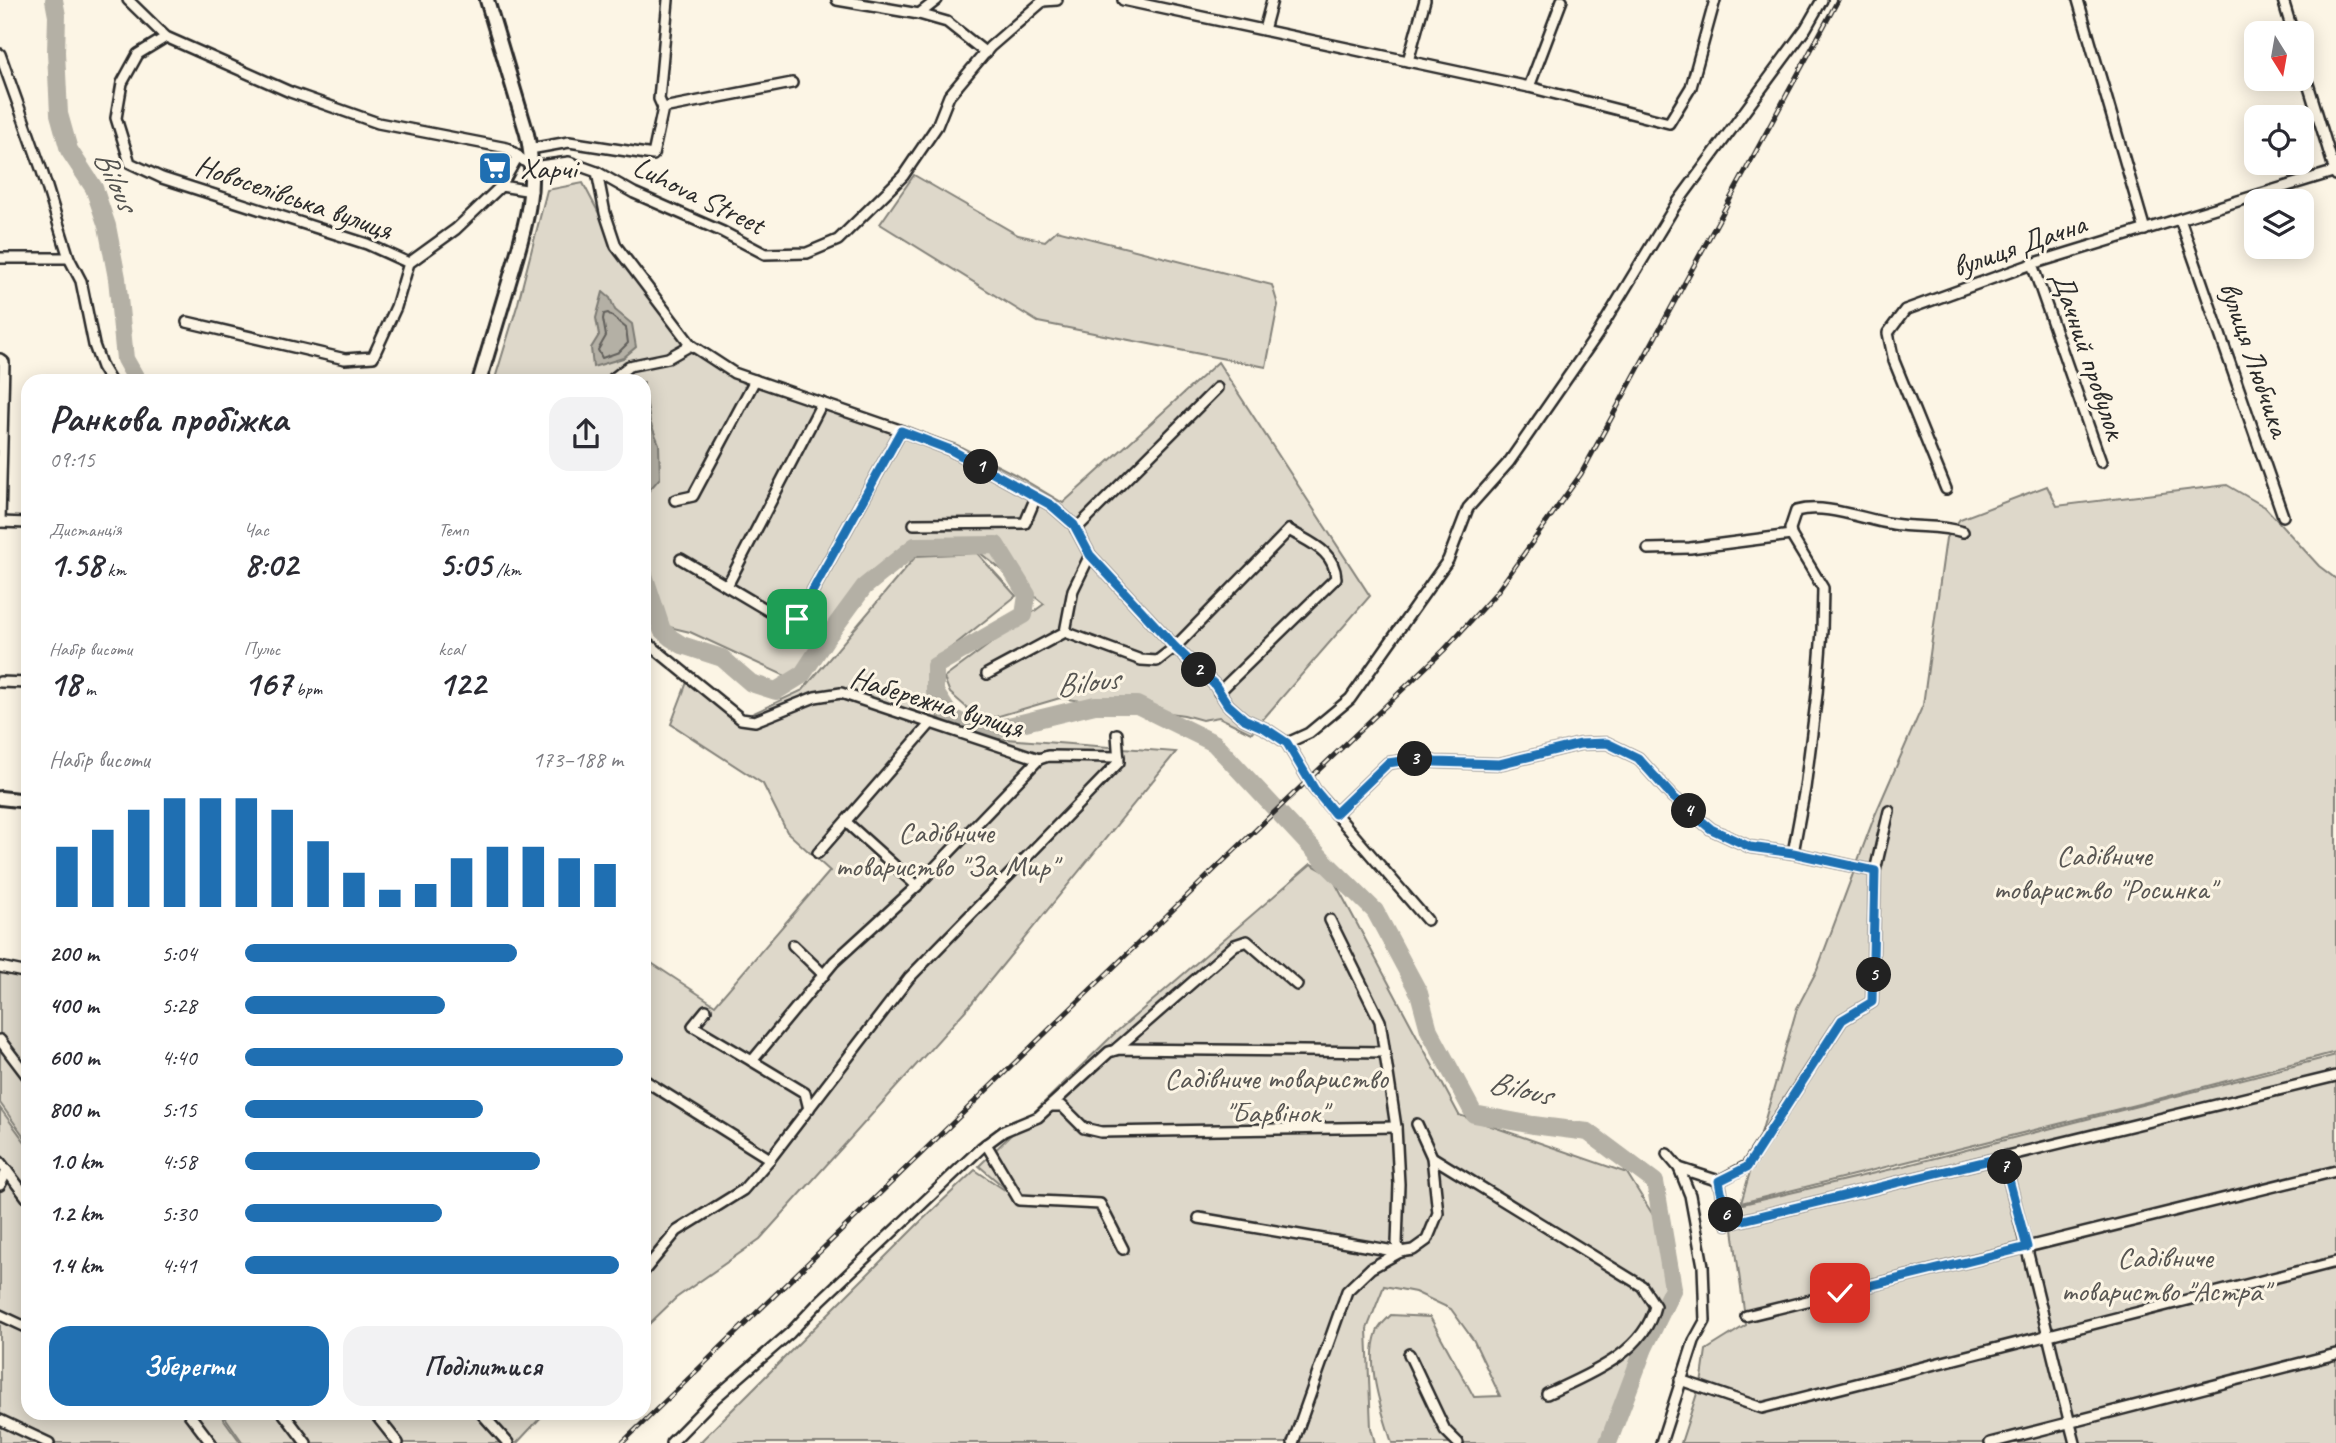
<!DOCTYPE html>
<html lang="uk">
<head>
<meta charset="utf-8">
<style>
  body { margin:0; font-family:Caveat,sans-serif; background:#f2f2f3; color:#2b2b33; height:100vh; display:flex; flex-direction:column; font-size:26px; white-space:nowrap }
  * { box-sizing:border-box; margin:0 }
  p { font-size:23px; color:#7c7c81 }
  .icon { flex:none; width:38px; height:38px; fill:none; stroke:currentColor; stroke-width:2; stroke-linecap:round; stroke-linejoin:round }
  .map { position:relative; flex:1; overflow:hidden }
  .drawer { position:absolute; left:21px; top:374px; width:630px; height:1046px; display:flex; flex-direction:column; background:#fff; border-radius:21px; box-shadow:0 4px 18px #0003 }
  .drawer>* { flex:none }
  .needle { width:46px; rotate:169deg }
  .buttons { position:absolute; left:2244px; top:21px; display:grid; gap:14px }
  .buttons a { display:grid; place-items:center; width:70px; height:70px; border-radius:14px; background:#fff; box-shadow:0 4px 18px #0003; font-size:35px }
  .pin { position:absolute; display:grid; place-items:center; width:60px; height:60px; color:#fff; margin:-30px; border-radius:14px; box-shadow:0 4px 10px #0006 }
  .km { position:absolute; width:35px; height:35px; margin:-18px; border-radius:50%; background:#222; color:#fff; font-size:19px; line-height:35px; text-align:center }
  .round { display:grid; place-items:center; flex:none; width:74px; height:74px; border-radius:21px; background:#f2f2f3 }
  .headline { display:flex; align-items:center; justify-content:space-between; height:119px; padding:0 28px }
  h1 { font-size:38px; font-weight:800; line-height:52px }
  .metrics { display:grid; grid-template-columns:repeat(3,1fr); gap:10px; height:119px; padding:7px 28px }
  .metrics div { display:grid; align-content:center }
  .metrics b { font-size:35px; font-weight:800 }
  .metrics small { font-size:19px; font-weight:400 }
  .metrics p { font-size:19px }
  .chart { height:196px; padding:14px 28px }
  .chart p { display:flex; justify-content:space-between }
  .chart svg { width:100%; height:126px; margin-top:7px; stroke:#1f6fb2; stroke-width:6 }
  .cta { display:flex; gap:14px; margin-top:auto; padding:14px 28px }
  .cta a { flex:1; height:80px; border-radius:21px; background:#1f6fb2; color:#fff; font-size:28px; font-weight:800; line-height:80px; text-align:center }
  .cta a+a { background:#f2f2f3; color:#2b2b33 }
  ul { padding:0 28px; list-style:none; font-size:23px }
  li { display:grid; grid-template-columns:112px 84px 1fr; align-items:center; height:52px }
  li i { height:18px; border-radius:9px; background:#1f6fb2 }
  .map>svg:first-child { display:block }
  .green { fill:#ded8ca; stroke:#84827a; stroke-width:2 }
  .water { fill:#b4b0a5; stroke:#7d7b74; stroke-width:2 }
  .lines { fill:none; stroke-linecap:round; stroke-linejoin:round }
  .shore { stroke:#62605c; stroke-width:2 }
  .river { stroke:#b4b0a5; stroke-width:18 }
  .minor-casing { stroke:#2b2b2b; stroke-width:14 }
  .secondary-casing { stroke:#2b2b2b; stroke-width:18 }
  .minor { stroke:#fcf5e5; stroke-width:9 }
  .secondary { stroke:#fcf5e5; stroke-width:12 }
  .rail-casing { stroke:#2b2b2b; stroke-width:5 }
  .rail { stroke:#fcf5e5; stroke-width:2.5; stroke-dasharray:8; stroke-linecap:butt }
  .route-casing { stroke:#fff; stroke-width:14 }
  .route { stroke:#1f6fb2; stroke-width:9 }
  .labels { text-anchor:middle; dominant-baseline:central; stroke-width:6; stroke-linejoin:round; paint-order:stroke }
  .poi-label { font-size:30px; fill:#2b2b2b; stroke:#fcf5e5; text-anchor:start }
  .street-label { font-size:30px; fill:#2b2b2b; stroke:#fcf5e5 }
  .park-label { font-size:30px; fill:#585653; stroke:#fcf5e5 }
  .water-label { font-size:32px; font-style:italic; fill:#545350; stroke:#fcf5e5 }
</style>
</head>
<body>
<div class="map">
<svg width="2336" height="1443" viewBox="0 0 2336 1443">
  <rect width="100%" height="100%" fill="#fcf5e5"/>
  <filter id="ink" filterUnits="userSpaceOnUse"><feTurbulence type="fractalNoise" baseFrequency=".0143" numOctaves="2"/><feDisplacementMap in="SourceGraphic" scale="14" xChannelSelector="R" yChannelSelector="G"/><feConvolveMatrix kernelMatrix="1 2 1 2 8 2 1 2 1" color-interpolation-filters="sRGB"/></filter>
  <g filter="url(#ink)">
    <!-- green -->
    <g class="green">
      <path d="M914,175L1018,235L1045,241L1057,230L1272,285L1278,305L1266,367L1038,322L880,224Z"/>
      <path d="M583,183L616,246L653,302L710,362L957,445L1014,474L1063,503L1218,362L1370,596L1251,733L1219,717L1202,720L1184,715L1060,698L982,721L950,693L944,678L1044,604L965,541L923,542L895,553L834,624L792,679L690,632L644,621V382H494L518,303L547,190Z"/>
      <path d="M2227,485L2265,507L2319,566L2336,579V1052L2147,1102L1741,1203L1797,1008L1817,970L1875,815L1923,705L1946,538L1960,519L2047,486L2057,506Z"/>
      <path d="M977,553L1016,596L927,667L938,717L980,737L1176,752L971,1004L760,1239L676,1298L644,1329V958L715,1005L830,871L787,832L763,784L671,724L689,677L741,719L803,690L916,556Z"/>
      <path d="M1311,864L1331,875L1459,1115L1627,1173L1666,1236L1669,1288C1634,1332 1627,1390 1613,1443H1392C1382,1412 1365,1364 1377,1332C1379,1326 1386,1320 1391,1315L1430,1317L1474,1397L1500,1396L1474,1341L1451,1309L1415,1292L1384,1286L1367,1329L1371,1428L1375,1443H699L919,1223L975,1170L1018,1199L979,1166L1114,1034Z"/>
      <path d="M0,971L28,974V1142L0,1103Z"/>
      <path d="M2336,1055V1443H1681L1702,1378L1706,1350L1746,1325L1730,1207L1892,1169Z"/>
      <path d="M0,1108L28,1146V1414H220L241,1443H0Z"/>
      <path d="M223,1414H544L517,1443H243Z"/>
    </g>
    <!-- water -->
    <g class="water">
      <path d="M603,292L610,298L615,310L632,324L636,347L623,358L593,367L591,348L599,335L596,318Z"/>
      <path d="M644,388L650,422L659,444L660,478L646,494Z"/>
    </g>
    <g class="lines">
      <!-- shore -->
      <path class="shore" d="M608,313L626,328L628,343L619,352L602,358L598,350L606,336L603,319L604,314Z"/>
      <!-- river -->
      <g class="river">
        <path d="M54,0L57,16L56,52L59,114L69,150L94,188L107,226L117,278L125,359L138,382"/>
        <path d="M644,575L662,630L671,638L682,645L722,658L751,683L776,691L802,675L825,640L864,587L915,546L996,545L1027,595L1024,615L935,666V692L951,717L980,733L1095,705H1137L1214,743L1324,861L1375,911L1419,993L1429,1030L1474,1114L1533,1125L1588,1132L1655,1182L1673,1288L1644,1348L1608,1443"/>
      </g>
      <!-- minor casing -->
      <g class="minor-casing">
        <g id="minor">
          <path d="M128,0L166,37L290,92L378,123L507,148L532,167L569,162L597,172L605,213L616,246L691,345L734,373L894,428L951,450L1051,505L1074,525L1090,555L1175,647L1215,685L1228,705L1244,719L1266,729L1287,743L1315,790L1427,920"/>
          <path d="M668,0L659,99L663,108L792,83"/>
          <path d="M837,0L919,14L947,22L986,53"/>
          <path d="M1123,0L1529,87L1669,123L1691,87L1715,0"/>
          <path d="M2078,0L2145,230"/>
          <path d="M2283,0L2293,33"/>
          <path d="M919,14L937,0"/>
          <path d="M1264,30L1272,0"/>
          <path d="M166,37L138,54L122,83L116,118L130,163L162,178L367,244L409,263"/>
          <path d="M0,54L42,171L69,258L81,281L94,345L102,367L111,382"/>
          <path d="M1408,61L1425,0"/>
          <path d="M2301,61L2336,175"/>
          <path d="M1529,87L1562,0"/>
          <path d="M530,149L569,142L653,155L663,108"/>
          <path d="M597,172L634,193L723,232L765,254L807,253L838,240L903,176L937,126L949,96L990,47L1043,1L1057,0"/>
          <path d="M501,186L518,156"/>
          <path d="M2180,219L2283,516"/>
          <path d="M0,258H69"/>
          <path d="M2032,264L2101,462"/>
          <path d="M187,322L345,359L373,357L396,307L409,263L456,229L501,186L532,191"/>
          <path d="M0,359L4,362L0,522"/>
          <path d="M609,382L629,366L668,358L691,345"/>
          <path d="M1946,489L1894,361L1888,333L1905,310L2032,264L2336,171"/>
          <path d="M675,500L693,496L755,380"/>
          <path d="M0,522L28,523"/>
          <path d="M914,524L1025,523L1036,497"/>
          <path d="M1076,529L1217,388"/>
          <path d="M1648,549L1690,548L1791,535"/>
          <path d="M681,559L789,623L797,619L901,431"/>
          <path d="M727,586L822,403"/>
          <path d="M1065,632L1073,590L1090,555"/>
          <path d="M644,640L741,719L755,721L815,697L841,693L1039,759"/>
          <path d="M987,674L1065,632L1141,660L1157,661L1175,647L1289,530C1310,543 1334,550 1336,578L1219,692"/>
          <path d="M0,682L28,683"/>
          <path d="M1287,743L1309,733L1350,699L1448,560L1468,508L1509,462L1597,335L1675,206L1806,28L1822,0"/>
          <path d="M1335,814L1388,763L1422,758L1435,762L1499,764L1580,744L1607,743L1638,758L1673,797L1711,829L1750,847L1793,853L1875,871"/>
          <path d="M846,822L917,886"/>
          <path d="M818,853L930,724"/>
          <path d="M1793,853L1805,788L1817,694L1822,631L1823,588L1791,535L1790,529L1796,511C1827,503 1861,519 1893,524C1917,528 1940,525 1963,532"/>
          <path d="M1330,920L1380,1021L1396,1127L1399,1184L1397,1244L1400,1252"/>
          <path d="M793,945L824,975"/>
          <path d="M0,967L28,973"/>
          <path d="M706,1010L693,1026L752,1061"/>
          <path d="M0,1040L28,1077"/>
          <path d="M1116,1049L1235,945L1247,941L1297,985"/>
          <path d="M644,1080L770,1159"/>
          <path d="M1051,1106H1062L1084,1128L1101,1132L1396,1127"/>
          <path d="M809,1109L805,1093L752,1061L834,962L917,886L1039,759L1048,756L1119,757"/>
          <path d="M986,1144L1019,1200L1100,1204L1123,1249"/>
          <path d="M1432,1157L1642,1286L1655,1306C1644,1354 1587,1375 1547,1394"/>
          <path d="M2003,1157C2029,1252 2050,1348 2075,1443"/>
          <path d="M0,1162L7,1171L0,1185"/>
          <path d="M1679,1168L1719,1181L1727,1224L2336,1076"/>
          <path d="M7,1171L28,1199"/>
          <path d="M1719,1181L1747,1166L1842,1020L1872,1002L1875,871L1889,811"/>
          <path d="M1199,1218L1400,1252"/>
          <path d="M644,1271L677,1231L743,1190L770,1159L909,978L1119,762L1117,734"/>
          <path d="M0,1315L28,1328"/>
          <path d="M1746,1316L2336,1171"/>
          <path d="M1409,1354L1445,1430L1458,1443"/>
          <path d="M1680,1380L1762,1408L2336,1262"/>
          <path d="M189,1414L211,1443"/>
          <path d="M284,1414L306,1443"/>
          <path d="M375,1414L398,1443"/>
          <path d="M482,1414L508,1443"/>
          <path d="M0,1420L49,1443"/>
          <path d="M671,1443L715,1398L790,1333L821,1300L981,1148L1004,1131L1038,1117L1109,1052L1119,1049L1384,1052"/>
          <path d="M1293,1443L1347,1291L1371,1268L1400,1252L1413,1250L1427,1240L1438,1213L1432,1157L1417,1124"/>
          <path d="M1661,1443L1694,1341L1705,1321L1703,1266L1690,1195L1679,1168L1667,1154"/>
          <path d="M1990,1443L2336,1354"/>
        </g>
      </g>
      <!-- secondary casing -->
      <g class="secondary-casing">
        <g id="secondary">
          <path d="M479,382C489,348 499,315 509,282C524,232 539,186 527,134L487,0"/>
          <path d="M0,798L28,801"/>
        </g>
      </g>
      <!-- minor -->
      <use href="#minor" class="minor"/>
      <!-- secondary -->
      <use href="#secondary" class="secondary"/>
      <!-- rail casing -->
      <g class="rail-casing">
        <path id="rail" d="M622,1443L1216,868L1444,650L1496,593L1581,474L1838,0"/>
      </g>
      <!-- rail -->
      <use href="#rail" class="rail"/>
    </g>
  </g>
  <g class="lines" filter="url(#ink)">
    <!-- route casing -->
    <g class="route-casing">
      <path id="route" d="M797,619L901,431L951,450L1051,505L1074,525L1090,555L1175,647L1215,685L1228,705L1244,719L1266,729L1287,743L1315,790L1335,814L1388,763L1422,758L1435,762L1499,764L1580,744L1607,743L1638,758L1673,797L1711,829L1750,847L1793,853L1875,871L1872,1002L1842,1020L1747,1167L1719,1181L1727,1224L2003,1157L2027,1247L1840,1293"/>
    </g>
    <!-- route -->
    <use href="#route" class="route"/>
  </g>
  <!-- icons -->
  <defs>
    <g id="supermarket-square" transform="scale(1.75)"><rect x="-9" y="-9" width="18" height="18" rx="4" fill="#1f6fb2" stroke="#fcf5e5"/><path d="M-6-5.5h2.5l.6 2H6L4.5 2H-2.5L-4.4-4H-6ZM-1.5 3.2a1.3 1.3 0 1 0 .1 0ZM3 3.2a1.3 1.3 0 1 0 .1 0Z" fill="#fff"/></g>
  </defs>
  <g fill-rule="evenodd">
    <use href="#supermarket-square" x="495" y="168"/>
  </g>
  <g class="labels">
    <!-- poi labels -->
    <g class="poi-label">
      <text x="520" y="168">Харчі</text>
    </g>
    <!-- street labels -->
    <g class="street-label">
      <text transform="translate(699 195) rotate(26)">Luhova Street</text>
      <text transform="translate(294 197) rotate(19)">Новоселівська вулиця</text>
      <text transform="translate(2019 245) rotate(-19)">вулиця Дачна</text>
      <text transform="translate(2089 355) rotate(71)">Дачний провулок</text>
      <text transform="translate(2255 359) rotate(71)">вулиця Любчика</text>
      <text transform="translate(937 702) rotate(17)">Набережна вулиця</text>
    </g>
    <!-- park labels -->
    <g class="park-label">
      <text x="946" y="832">Садівниче<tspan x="946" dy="34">товариство "За Мир"</tspan></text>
      <text x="2104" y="855">Садівниче<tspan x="2104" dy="34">товариство "Росинка"</tspan></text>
      <text x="1276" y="1078">Садівниче товариство<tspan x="1276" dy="34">"Барвінок"</tspan></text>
      <text x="2165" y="1257">Садівниче<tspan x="2165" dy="34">товариство "Астра"</tspan></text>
    </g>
    <!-- water labels -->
    <g class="water-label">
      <text transform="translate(116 180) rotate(65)">Bilous</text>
      <text transform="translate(1087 682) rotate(-7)">Bilous</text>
      <text transform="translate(1520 1088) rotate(13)">Bilous</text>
    </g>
  </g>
</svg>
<div class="buttons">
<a><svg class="needle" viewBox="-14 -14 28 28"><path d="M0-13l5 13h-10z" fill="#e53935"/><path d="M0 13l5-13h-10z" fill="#7c7c81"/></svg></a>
<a><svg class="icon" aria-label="locate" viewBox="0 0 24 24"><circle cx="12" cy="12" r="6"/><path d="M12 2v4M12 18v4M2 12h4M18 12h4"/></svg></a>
<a><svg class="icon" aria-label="layers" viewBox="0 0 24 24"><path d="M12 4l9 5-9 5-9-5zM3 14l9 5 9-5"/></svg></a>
</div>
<div class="pin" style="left:797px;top:619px;background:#1e9e55"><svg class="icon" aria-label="arrive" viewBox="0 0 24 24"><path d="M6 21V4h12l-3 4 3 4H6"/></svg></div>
<div class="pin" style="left:1840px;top:1293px;background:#d93025"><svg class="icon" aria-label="check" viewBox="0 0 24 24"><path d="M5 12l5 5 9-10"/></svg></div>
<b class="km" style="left:981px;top:467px">1</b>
<b class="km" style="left:1199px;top:670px">2</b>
<b class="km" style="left:1415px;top:759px">3</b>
<b class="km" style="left:1689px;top:811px">4</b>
<b class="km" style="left:1874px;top:975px">5</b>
<b class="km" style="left:1726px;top:1215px">6</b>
<b class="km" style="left:2005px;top:1167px">7</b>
<section class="drawer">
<div class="headline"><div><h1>Ранкова пробіжка</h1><p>09:15</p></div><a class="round"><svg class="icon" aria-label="share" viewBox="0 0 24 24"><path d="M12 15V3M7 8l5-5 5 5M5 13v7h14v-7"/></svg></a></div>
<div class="metrics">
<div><p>Дистанція</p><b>1.58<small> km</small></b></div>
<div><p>Час</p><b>8:02</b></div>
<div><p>Темп</p><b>5:05<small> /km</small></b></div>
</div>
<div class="metrics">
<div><p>Набір висоти</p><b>18<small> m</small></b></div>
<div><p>Пульс</p><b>167<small> bpm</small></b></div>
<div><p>kcal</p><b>122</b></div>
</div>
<div class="chart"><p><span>Набір висоти</span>173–188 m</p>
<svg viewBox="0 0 160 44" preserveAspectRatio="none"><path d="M5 44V23M15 44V17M25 44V10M35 44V6M45 44V6M55 44V6M65 44V10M75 44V21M85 44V32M95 44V38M105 44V36M115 44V27M125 44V23M135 44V23M145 44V27M155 44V29"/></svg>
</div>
<ul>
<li><b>200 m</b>5:04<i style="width:72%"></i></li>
<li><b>400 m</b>5:28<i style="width:53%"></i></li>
<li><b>600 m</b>4:40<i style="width:100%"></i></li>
<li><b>800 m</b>5:15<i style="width:63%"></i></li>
<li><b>1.0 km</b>4:58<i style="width:78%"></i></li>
<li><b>1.2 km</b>5:30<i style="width:52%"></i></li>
<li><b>1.4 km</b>4:41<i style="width:99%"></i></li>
</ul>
<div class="cta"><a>Зберегти</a><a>Поділитися</a></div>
</section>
</div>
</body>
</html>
